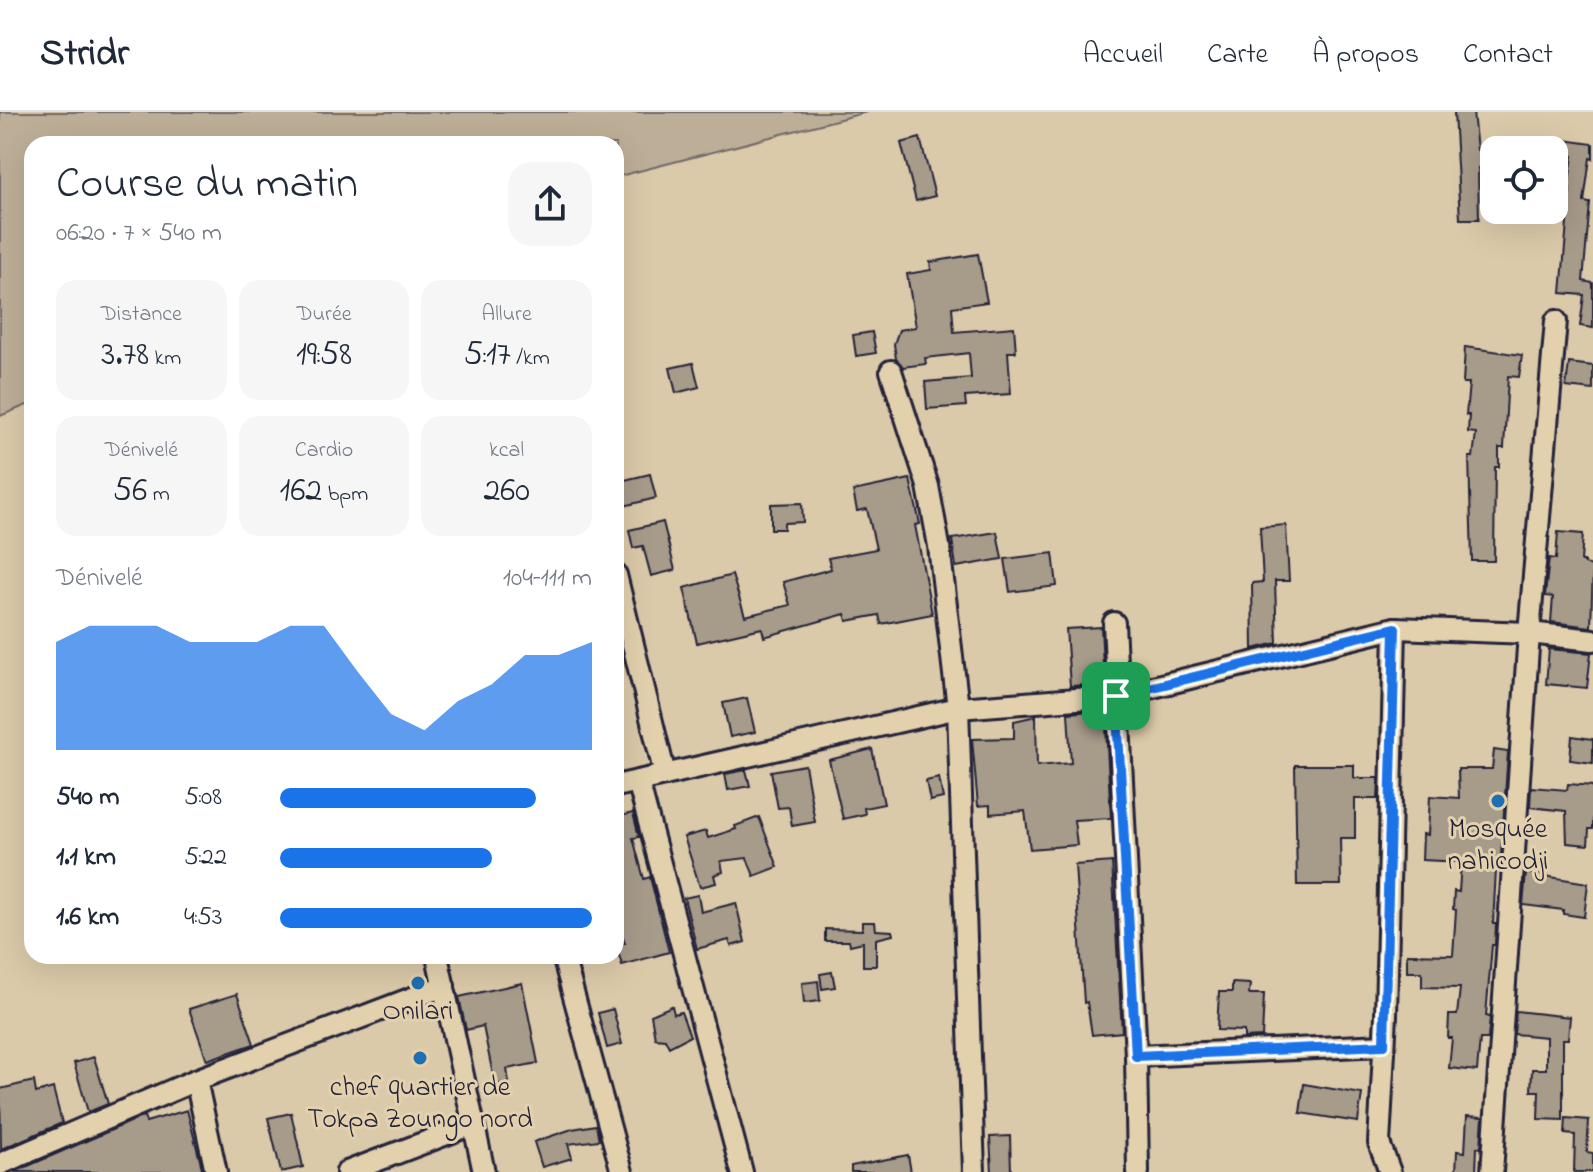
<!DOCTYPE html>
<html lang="fr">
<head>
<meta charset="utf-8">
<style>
  body { margin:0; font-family:"Indie Flower",sans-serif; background:#f6f6f7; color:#1f2937; height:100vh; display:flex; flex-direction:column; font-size:30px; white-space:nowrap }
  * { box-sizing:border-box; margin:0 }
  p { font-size:26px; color:#747a83 }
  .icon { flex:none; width:44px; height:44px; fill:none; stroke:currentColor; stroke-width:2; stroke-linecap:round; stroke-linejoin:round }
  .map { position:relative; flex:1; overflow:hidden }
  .drawer { position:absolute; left:24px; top:24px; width:600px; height:828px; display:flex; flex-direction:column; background:#fff; border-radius:24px; box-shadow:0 8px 32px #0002 }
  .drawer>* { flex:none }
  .buttons { position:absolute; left:1480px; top:24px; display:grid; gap:16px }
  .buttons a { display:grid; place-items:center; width:88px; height:88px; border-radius:16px; background:#fff; box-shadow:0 8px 32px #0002; font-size:40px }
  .pin { position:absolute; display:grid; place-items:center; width:68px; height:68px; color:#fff; margin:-34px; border-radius:16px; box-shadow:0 4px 12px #0006 }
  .round { display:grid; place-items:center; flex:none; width:84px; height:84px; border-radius:24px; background:#f6f6f7 }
  .summary { display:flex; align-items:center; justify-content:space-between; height:136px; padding:0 32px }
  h1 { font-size:44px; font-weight:600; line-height:60px }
  .figures { display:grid; grid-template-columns:repeat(3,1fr); gap:12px; height:136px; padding:8px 32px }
  .figures div { display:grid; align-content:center; border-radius:20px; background:#f6f6f7; text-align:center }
  .figures b { font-size:34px; font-weight:600 }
  .figures small { font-size:22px; font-weight:400 }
  .figures p { font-size:22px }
  .chart { height:224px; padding:16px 32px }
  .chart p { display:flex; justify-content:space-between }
  .chart svg { width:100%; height:144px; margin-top:8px; fill:#1a73e8; opacity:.7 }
  ul { padding:0 32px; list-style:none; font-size:26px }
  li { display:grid; grid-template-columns:128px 96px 1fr; align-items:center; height:60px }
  li i { height:20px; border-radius:10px; background:#1a73e8 }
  header { display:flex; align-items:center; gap:48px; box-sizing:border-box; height:112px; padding:0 40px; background:#fff; border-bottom:2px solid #e0e1e3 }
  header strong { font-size:38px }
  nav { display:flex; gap:44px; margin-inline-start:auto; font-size:28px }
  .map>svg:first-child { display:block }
  .green { fill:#bdae97; stroke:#706869; stroke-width:2 }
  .building { fill:#a79b8a; stroke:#22223b; stroke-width:2 }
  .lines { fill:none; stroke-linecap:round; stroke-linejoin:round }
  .minor-casing { stroke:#22223b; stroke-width:26 }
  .minor { stroke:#e3d1ae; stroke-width:20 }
  .route-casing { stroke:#fff; stroke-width:16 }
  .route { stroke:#1a73e8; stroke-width:10 }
  .poi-dot { fill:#1f6fb2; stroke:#e3d1ae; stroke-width:3 }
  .labels { text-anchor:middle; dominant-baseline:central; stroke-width:6; stroke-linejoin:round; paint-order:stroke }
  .poi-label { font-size:28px; fill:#22223b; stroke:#e3d1ae }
</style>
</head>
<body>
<header>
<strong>Stridr</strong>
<nav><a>Accueil</a><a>Carte</a><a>À propos</a><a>Contact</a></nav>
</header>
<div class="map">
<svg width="1593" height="1060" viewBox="0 0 1593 1060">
  <rect width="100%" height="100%" fill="#dbcaa9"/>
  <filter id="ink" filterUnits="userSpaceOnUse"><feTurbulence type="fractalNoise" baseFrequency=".0125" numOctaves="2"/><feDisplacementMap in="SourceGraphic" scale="16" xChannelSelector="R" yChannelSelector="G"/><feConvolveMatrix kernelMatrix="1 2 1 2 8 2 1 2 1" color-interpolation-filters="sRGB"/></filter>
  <g filter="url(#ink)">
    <!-- green -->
    <path class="green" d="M0,0H867L616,65V32H32V291L0,304Z"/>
    <!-- building -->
    <g class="building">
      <path d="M1454,0H1473L1477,38L1494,42V59L1478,56L1479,107H1460Z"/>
      <path d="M920,26L935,84L916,89L901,31Z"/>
      <path d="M1564,28L1593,32V47L1590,46L1584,90L1590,91L1583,169L1593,171V216L1580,214L1584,183L1561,181L1570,76H1568L1573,44L1563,43Z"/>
      <path d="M978,142L987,190L952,195L954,220L1014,215L1016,240H1008L1011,282L965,285L966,294L927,297L925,270L971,266L969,241L925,246L926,252L903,255L896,247L894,232L899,218L916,215L907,162L931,158L930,150Z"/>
      <path d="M872,220L876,241L856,244L853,223Z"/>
      <path d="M1465,235L1522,243L1519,265L1508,264L1504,336H1499V355H1495L1494,449H1472L1469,345H1473L1476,321L1468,320L1469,303H1466L1469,271H1463Z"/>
      <path d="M693,251L699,275L676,281L670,256Z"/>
      <path d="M1569,251L1593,254V278L1566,275Z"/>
      <path d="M650,362L656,386L616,396V370Z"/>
      <path d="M910,367L920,412L915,413L932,502L881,512L879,503L847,509L845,502L764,525L762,516L697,531L684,476L732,463L745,504L790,493L783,470L831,457L828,446L876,437L867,397L857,399L853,379Z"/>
      <path d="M802,391L803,410L784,411V417H771V392Z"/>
      <path d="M663,410L675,458L651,464L643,434L633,436L629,418Z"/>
      <path d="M1286,413L1289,469H1275L1277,531L1253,537L1252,471L1263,470L1260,415Z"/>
      <path d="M997,420L1002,447L956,455L952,427Z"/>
      <path d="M1558,420L1583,422L1581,449H1584V452L1593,454L1591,515L1551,510L1553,485L1545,484L1549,446L1556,447Z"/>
      <path d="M1053,441L1057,474L1010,480L1005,447Z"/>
      <path d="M1101,515L1104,572L1070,574L1066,517Z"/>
      <path d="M1549,537L1591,541L1587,576L1546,572Z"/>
      <path d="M747,586L755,620L730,625L723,591Z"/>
      <path d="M1105,598L1111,706L1074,708L1077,733L1030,737L1025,699L990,702V693L978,694L972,627L1014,626V609L1036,604L1037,654L1071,651L1068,601Z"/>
      <path d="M1572,624L1593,627V651L1570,648Z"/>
      <path d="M872,637L884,692L864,696L865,702L843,707L829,648Z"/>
      <path d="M1494,638L1508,640L1500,758H1496L1493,812H1496L1495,833H1492L1486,904L1490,905L1488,927H1480L1477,959L1449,956L1452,926H1448L1449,903H1457L1460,876L1422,875V860H1407V842L1453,843L1456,798L1453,797L1454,779L1459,780L1461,750L1422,748L1423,722L1428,723L1430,684L1459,686L1458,657H1492Z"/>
      <path d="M805,653L815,710L792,714L789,695L778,696L771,659Z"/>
      <path d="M1295,653H1354V666H1379L1378,687H1355V726H1340L1341,773H1297Z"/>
      <path d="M746,658L750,674L728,678L725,662Z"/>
      <path d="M939,666L943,686L930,689L926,669Z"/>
      <path d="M1568,672L1593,674V717H1589L1588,733L1567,731L1566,699L1530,695L1531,675L1567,678Z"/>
      <path d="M633,701L639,725L633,726L644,767L650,765L669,840L622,853L616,833L625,831L616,804V705Z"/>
      <path d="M759,705L778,755L754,764L747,746L721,749L723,760L714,763L716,771L700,775L684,725L706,719L708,726L736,717L735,714Z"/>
      <path d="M1112,750L1122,920L1092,923L1087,890L1084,891L1075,753Z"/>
      <path d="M1526,761L1588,771L1584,805L1563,802V798L1523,793Z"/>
      <path d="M698,783L701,800L736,791L745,830L731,834L729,828L697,837L684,786Z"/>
      <path d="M862,810H875L876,818L892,819L893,823L876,827V854H863V830L850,833L849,829H825V817L862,818Z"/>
      <path d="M832,860L835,875L822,877L820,862Z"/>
      <path d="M818,869L820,889L804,891L802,871Z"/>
      <path d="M522,871L538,951L507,957L509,970L495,973L483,914L466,918L459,885Z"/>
      <path d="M1232,871L1250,872L1249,882H1264L1262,925L1244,926V919L1217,918L1219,880H1232Z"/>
      <path d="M237,882L254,932L207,948L189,897Z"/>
      <path d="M672,894L674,902L681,900L690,924L669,935L665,927L655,926L651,903Z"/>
      <path d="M613,897L622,932L607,936L598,901Z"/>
      <path d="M1516,899L1570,905L1568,927H1563V1008L1538,1007L1539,979H1531L1532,957H1546V925L1514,922Z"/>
      <path d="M94,945L108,992L88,1000L74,951Z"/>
      <path d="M34,969L36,981L53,976L62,1011L1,1037L0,977Z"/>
      <path d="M1304,972L1362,982L1358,1010L1300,1001Z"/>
      <path d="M187,998L203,1060H14L144,1004L146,1010Z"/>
      <path d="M291,1001L303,1055L281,1060L268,1006Z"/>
      <path d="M1467,1004L1483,1005L1481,1036L1477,1035L1476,1060H1456L1457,1039L1465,1040Z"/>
      <path d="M1566,1006L1589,1008L1587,1040L1593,1041V1060H1574L1575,1023L1565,1022Z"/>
      <path d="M596,1013L599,1028L568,1032L572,1046L542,1055L534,1030L572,1017Z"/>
      <path d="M1010,1024L1011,1060H992L990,1025Z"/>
      <path d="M908,1043L911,1060H851V1054Z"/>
    </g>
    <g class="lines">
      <!-- minor casing -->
      <g class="minor-casing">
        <g id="minor">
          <path d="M891,259L928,374L939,434L958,596L974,1060"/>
          <path d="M616,463L665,663"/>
          <path d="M1114,511L1136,944L1138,1060"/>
          <path d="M638,669L742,1060"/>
          <path d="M616,674L958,596L1116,584L1395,516L1529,521L1593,528"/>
          <path d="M437,844L484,1060"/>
          <path d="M563,844L622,1060"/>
          <path d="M1136,944L1384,933"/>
          <path d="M196,968L216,1060"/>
          <path d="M0,1052L196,968L444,874"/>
          <path d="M347,1060L473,1012"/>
          <path d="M1390,1060L1379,1031L1386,903L1395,516"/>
          <path d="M1492,1060L1529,521L1556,209"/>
        </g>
      </g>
      <!-- minor -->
      <use href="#minor" class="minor"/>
    </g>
  </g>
  <g class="lines" filter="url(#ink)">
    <!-- route casing -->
    <g class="route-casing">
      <path id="route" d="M1395,516L1384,933L1136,944L1116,584Z"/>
    </g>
    <!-- route -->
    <use href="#route" class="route"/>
  </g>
  <!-- markers -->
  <g class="poi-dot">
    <circle cx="1498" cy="689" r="8"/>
    <circle cx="418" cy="871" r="8"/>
    <circle cx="420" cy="946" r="8"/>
  </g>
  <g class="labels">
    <!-- poi labels -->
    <g class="poi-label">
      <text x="1498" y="718">Mosquée<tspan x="1498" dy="32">nahicodji</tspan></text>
      <text x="418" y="900">Onilari</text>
      <text x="420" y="976">chef quartier de<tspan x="420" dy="32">Tokpa Zoungo nord</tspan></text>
    </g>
  </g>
</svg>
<div class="buttons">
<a><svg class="icon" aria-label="locate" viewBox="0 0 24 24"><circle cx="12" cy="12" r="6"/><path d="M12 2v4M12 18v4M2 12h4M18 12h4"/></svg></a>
</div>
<div class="pin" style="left:1116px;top:584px;background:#1e9e55"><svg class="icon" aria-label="arrive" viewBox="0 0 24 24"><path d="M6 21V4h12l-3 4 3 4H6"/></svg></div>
<section class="drawer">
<div class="summary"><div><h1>Course du matin</h1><p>06:20 · 7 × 540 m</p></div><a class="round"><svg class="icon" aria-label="share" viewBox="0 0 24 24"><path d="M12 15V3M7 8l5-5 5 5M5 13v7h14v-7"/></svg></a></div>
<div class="figures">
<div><p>Distance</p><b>3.78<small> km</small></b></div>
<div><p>Durée</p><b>19:58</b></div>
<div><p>Allure</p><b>5:17<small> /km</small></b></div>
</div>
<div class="figures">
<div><p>Dénivelé</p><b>56<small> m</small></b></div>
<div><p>Cardio</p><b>162<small> bpm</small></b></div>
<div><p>kcal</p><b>260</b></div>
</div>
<div class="chart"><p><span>Dénivelé</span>104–111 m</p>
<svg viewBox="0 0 160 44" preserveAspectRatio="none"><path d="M0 44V11L10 6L20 6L30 6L40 11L50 11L60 11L70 6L80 6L90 20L100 33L110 38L120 29L130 24L140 15L150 15L160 11V44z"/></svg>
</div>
<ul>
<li><b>540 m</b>5:08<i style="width:82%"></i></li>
<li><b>1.1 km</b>5:22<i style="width:68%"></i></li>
<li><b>1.6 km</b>4:53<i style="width:100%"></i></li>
</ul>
</section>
</div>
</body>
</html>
